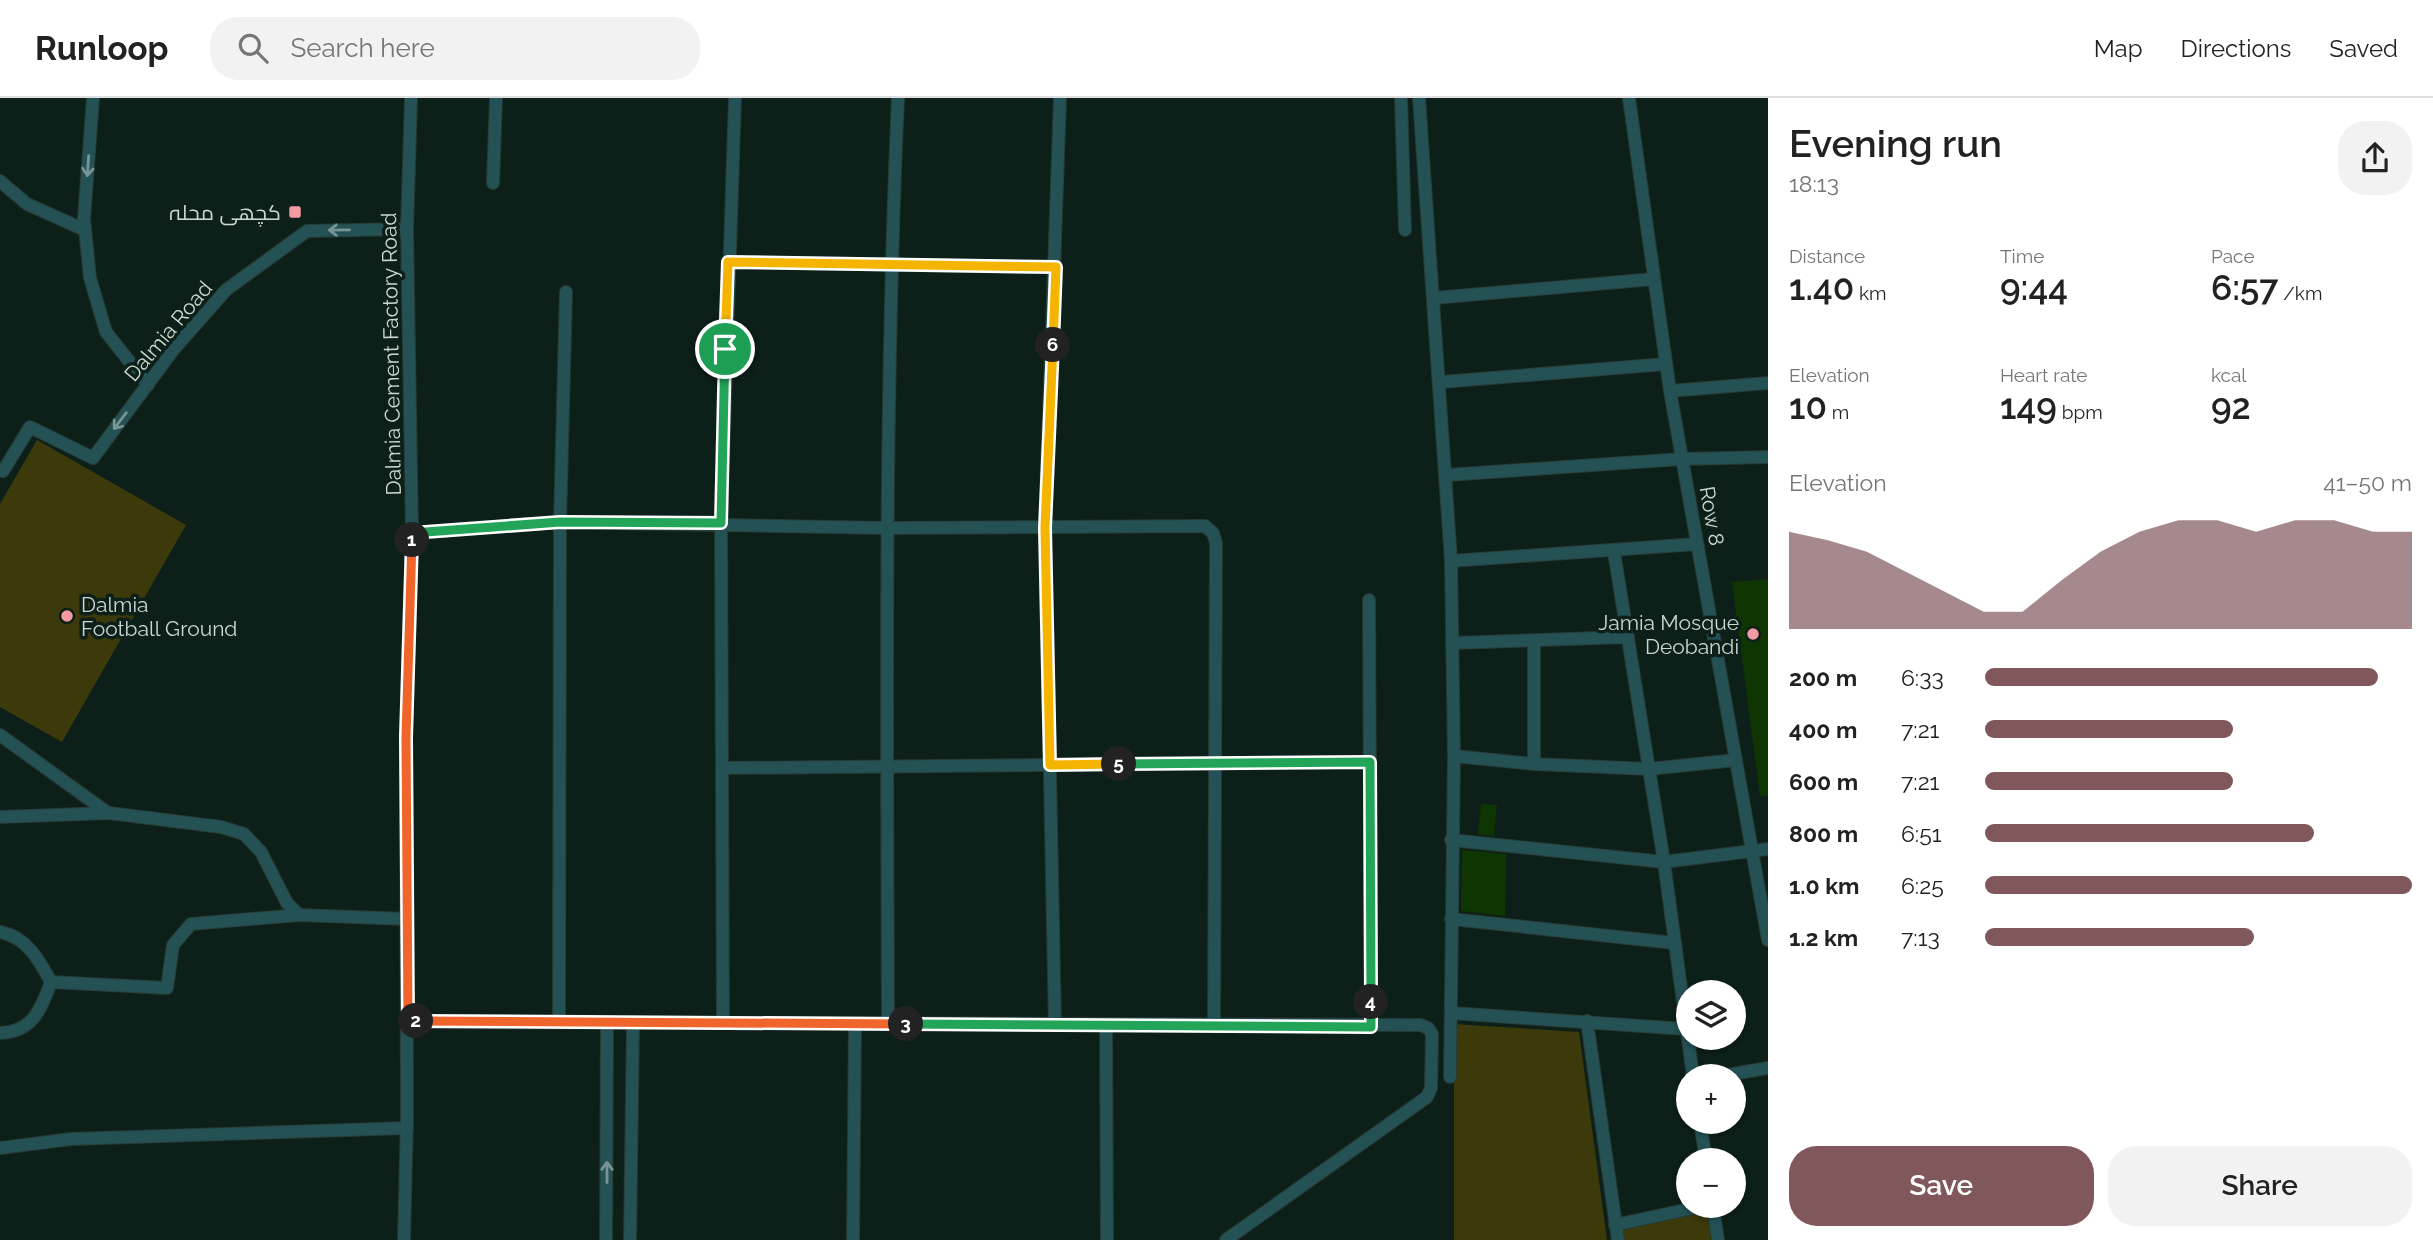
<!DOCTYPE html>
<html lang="en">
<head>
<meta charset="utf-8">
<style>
  body { margin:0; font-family:Raleway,Cairo,sans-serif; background:#f2f2f2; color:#222; height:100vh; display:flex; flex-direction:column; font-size:26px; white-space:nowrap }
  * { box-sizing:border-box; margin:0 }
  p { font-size:23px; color:#767676 }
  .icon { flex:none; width:38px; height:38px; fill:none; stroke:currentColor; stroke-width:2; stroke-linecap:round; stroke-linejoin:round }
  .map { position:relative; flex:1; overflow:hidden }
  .panel { display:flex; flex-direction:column; background:#fff; width:665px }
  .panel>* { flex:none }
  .buttons { position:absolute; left:1676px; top:882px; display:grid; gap:14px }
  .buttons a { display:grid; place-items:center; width:70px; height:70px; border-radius:50%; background:#fff; box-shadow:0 2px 5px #0004; font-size:35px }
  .pin { position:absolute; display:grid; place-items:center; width:60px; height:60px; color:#fff; margin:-30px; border:4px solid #fff; border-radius:50%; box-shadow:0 2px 7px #0007 }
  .km { position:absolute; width:35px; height:35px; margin:-18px; border-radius:50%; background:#222; color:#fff; font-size:19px; line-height:35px; text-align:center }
  .round { display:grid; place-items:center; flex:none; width:74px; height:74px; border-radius:28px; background:#f2f2f2 }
  .head { display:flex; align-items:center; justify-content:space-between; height:119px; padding:0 21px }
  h1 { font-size:38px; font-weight:600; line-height:52px }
  .metrics { display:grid; grid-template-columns:repeat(3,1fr); gap:10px; height:119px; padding:7px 21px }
  .metrics div { display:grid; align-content:center }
  .metrics b { font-size:35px; font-weight:600 }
  .metrics small { font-size:19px; font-weight:400 }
  .metrics p { font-size:19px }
  .chart { height:196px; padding:14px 21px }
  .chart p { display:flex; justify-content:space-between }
  .chart svg { width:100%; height:126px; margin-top:7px; fill:#80585c; opacity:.7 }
  .action { display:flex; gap:14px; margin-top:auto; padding:14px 21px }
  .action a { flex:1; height:80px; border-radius:28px; background:#80585c; color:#fff; font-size:28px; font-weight:600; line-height:80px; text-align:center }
  .action a+a { background:#f2f2f2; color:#222 }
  ul { padding:0 21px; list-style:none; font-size:23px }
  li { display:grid; grid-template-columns:112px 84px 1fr; align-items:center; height:52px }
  li i { height:18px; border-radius:9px; background:#80585c }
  header { display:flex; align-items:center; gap:42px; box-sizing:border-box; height:98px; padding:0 35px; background:#fff; border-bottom:2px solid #e0e0e0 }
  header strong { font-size:33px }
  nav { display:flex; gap:38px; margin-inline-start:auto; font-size:24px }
  .search { width:490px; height:63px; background:#f2f2f2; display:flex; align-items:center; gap:18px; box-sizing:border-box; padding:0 24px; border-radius:28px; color:#767676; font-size:26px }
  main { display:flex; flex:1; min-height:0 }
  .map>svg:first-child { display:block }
  .green { fill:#3c3a0a }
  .building { fill:#0f3502 }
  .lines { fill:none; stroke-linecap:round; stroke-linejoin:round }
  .street-casing { stroke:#283933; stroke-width:14 }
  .street { stroke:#235154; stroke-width:12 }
  .oneway { stroke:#789493 }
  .split-1-casing { stroke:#fff; stroke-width:14 }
  .split-2-casing { stroke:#fff; stroke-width:14 }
  .split-3-casing { stroke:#fff; stroke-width:14 }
  .split-4-casing { stroke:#fff; stroke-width:14 }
  .split-5-casing { stroke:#fff; stroke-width:14 }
  .split-6-casing { stroke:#fff; stroke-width:14 }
  .split-7-casing { stroke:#fff; stroke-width:14 }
  .split-1 { stroke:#22a559; stroke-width:9 }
  .split-2 { stroke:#f0652b; stroke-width:9 }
  .split-3 { stroke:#f0652b; stroke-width:9 }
  .split-4 { stroke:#22a559; stroke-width:9 }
  .split-5 { stroke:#22a559; stroke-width:9 }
  .split-6 { stroke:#f5b400; stroke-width:9 }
  .split-7 { stroke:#f5b400; stroke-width:9 }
  .poi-dot { fill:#f49aa2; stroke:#0d1f19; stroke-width:2.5 }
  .labels { text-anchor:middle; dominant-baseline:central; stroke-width:7; stroke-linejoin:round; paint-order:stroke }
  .poi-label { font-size:21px; fill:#ccd7d2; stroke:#0d1f19; text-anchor:end }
  .street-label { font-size:21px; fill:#ccd7d2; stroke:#0d1f19 }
</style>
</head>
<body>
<header>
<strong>Runloop</strong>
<div class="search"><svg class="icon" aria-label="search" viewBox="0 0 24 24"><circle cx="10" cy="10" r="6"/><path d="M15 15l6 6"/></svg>Search here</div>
<nav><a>Map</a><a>Directions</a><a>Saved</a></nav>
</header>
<main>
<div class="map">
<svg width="1768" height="1142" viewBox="0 0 1768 1142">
  <rect width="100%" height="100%" fill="#0d1f19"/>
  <!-- green -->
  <g class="green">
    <path d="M37,342L186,427L62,644L0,609V406Z"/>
    <path d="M1454,926L1579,934L1607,1142H1454Z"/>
    <path d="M1708,1113L1712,1142H1624L1622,1132Z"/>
  </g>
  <!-- building -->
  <g class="building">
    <path d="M1768,481V698H1760L1732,484Z"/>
    <path d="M1481,706L1497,707L1494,738L1478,736Z"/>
    <path d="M1462,752L1506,756L1505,818L1461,813Z"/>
  </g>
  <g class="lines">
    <!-- street casing -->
    <g class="street-casing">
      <g id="street">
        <path d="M93,0L84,121L90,180L106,234L148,287"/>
        <path d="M1401,0L1405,132"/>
        <path d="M1419,0L1451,463L1454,658L1450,979"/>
        <path d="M1629,0L1670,293L1768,842"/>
        <path d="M0,83L27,106L85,132"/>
        <path d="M493,85L496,0"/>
        <path d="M728,164L1056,169"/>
        <path d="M1434,200L1654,181"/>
        <path d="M1441,284L1666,266"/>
        <path d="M1670,293L1768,285"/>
        <path d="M0,372L3,373L30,329L93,360L174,251L226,192L307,133L407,131"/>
        <path d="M1447,377L1682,361L1768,359"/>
        <path d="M412,435L560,424L886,430L1205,428L1213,435L1216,445L1214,928"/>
        <path d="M1614,454L1664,764L1693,978"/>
        <path d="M1451,463L1697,446"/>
        <path d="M1369,502L1371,929"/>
        <path d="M1452,545L1628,539"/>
        <path d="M0,637L108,715"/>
        <path d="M1454,658L1534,666L1649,671L1736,662"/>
        <path d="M1534,666V544"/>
        <path d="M722,670L1370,664"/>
        <path d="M0,719L109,715L221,729L244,736L261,754L287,805L299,817"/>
        <path d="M1451,742L1664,764L1768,751"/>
        <path d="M1451,821L1674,845"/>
        <path d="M0,834C27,839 39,862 51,884C41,911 33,934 0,935"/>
        <path d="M51,884L167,890L173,847L191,826L299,817L407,821"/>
        <path d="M1451,915L1685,931"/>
        <path d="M1587,923L1618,1142"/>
        <path d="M408,924L1421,927L1428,930L1432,936L1431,990L1427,999L1226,1142"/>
        <path d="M559,924L560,424L566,194"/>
        <path d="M723,925L721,425L735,0"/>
        <path d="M888,926C887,617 884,309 898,0"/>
        <path d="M1055,927L1045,430L1060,0"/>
        <path d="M1106,928L1107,1142"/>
        <path d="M1721,978L1768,970"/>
        <path d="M1700,1024L1706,1062"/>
        <path d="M0,1050L71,1041L407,1030"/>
        <path d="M1713,1108L1718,1142"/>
        <path d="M1615,1127L1703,1108"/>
        <path d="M404,1142L407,1018L406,639L412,435L407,131L411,0"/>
        <path d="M606,1142L607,925"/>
        <path d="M630,1142L633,926"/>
        <path d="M853,1142L855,926"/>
      </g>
    </g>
    <!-- street -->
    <use href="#street" class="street"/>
  </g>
  <!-- one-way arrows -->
  <defs><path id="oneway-shaft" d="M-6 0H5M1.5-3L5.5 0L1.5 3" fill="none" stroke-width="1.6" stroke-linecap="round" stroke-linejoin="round" transform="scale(1.75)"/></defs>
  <g class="oneway">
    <use href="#oneway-shaft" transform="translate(88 68) rotate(94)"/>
    <use href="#oneway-shaft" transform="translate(339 132) rotate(179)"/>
    <use href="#oneway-shaft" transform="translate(120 323) rotate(127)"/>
    <use href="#oneway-shaft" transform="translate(607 1074) rotate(-90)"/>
  </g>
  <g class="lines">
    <!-- split-1 casing -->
    <g class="split-1-casing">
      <path id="split-1" d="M412,442V435L560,424L721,425L725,251"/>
    </g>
    <!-- split-2 casing -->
    <g class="split-2-casing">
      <path id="split-2" d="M412,442L406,639L408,923H416"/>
    </g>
    <!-- split-3 casing -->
    <g class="split-3-casing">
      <path id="split-3" d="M416,923L906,926"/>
    </g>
    <!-- split-4 casing -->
    <g class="split-4-casing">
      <path id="split-4" d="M906,926L1371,929V904"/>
    </g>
    <!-- split-5 casing -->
    <g class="split-5-casing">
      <path id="split-5" d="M1119,666L1370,664L1371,904"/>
    </g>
    <!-- split-6 casing -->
    <g class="split-6-casing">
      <path id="split-6" d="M1053,247L1045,430L1050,667L1119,666"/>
    </g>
    <!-- split-7 casing -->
    <g class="split-7-casing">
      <path id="split-7" d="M725,251L728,164L1056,169L1053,247"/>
    </g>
    <!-- split-1 -->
    <use href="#split-1" class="split-1"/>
    <!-- split-2 -->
    <use href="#split-2" class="split-2"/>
    <!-- split-3 -->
    <use href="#split-3" class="split-3"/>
    <!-- split-4 -->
    <use href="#split-4" class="split-4"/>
    <!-- split-5 -->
    <use href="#split-5" class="split-5"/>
    <!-- split-6 -->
    <use href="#split-6" class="split-6"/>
    <!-- split-7 -->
    <use href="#split-7" class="split-7"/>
  </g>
  <!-- markers -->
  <g class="poi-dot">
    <rect x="288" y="107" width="14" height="14" rx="3.5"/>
    <circle cx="67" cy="518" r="7"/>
    <circle cx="1753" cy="536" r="7"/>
  </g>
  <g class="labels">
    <!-- poi labels -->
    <g class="poi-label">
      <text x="281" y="114">کچھی محلہ</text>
      <text x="81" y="506" text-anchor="start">Dalmia<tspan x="81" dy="24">Football Ground</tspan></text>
      <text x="1739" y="524">Jamia Mosque<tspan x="1739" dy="24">Deobandi</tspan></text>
    </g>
    <!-- street labels -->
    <g class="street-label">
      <text transform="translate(168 233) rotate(-50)">Dalmia Road</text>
      <text transform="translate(391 256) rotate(-91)">Dalmia Cement Factory Road</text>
      <text transform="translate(1712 418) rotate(80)">Row 8</text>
    </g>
  </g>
</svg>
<div class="buttons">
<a><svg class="icon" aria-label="layers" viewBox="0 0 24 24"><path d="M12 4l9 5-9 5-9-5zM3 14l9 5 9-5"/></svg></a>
<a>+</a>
<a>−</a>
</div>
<div class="pin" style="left:725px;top:251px;background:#1e9e55"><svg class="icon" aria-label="arrive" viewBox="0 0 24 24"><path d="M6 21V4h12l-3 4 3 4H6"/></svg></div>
<b class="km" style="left:412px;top:442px">1</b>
<b class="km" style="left:416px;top:923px">2</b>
<b class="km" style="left:906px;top:926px">3</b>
<b class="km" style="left:1371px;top:904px">4</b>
<b class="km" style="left:1119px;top:666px">5</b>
<b class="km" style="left:1053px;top:247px">6</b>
</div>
<section class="panel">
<div class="head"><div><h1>Evening run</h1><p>18:13</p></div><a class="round"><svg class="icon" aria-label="share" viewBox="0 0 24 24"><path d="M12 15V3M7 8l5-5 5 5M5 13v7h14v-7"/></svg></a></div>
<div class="metrics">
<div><p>Distance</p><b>1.40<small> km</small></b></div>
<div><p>Time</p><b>9:44</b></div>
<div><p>Pace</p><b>6:57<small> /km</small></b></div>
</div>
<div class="metrics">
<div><p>Elevation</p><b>10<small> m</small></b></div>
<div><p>Heart rate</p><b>149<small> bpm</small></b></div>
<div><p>kcal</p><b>92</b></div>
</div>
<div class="chart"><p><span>Elevation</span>41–50 m</p>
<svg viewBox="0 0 160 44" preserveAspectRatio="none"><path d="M0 44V10L10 13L20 17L30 24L40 31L50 38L60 38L70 27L80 17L90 10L100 6L110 6L120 10L130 6L140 6L150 10L160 10V44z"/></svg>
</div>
<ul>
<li><b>200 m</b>6:33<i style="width:92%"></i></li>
<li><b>400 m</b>7:21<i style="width:58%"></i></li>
<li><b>600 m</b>7:21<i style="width:58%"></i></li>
<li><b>800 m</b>6:51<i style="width:77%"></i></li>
<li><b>1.0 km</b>6:25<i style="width:100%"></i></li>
<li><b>1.2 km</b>7:13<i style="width:63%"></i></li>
</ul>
<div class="action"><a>Save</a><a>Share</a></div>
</section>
</main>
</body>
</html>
